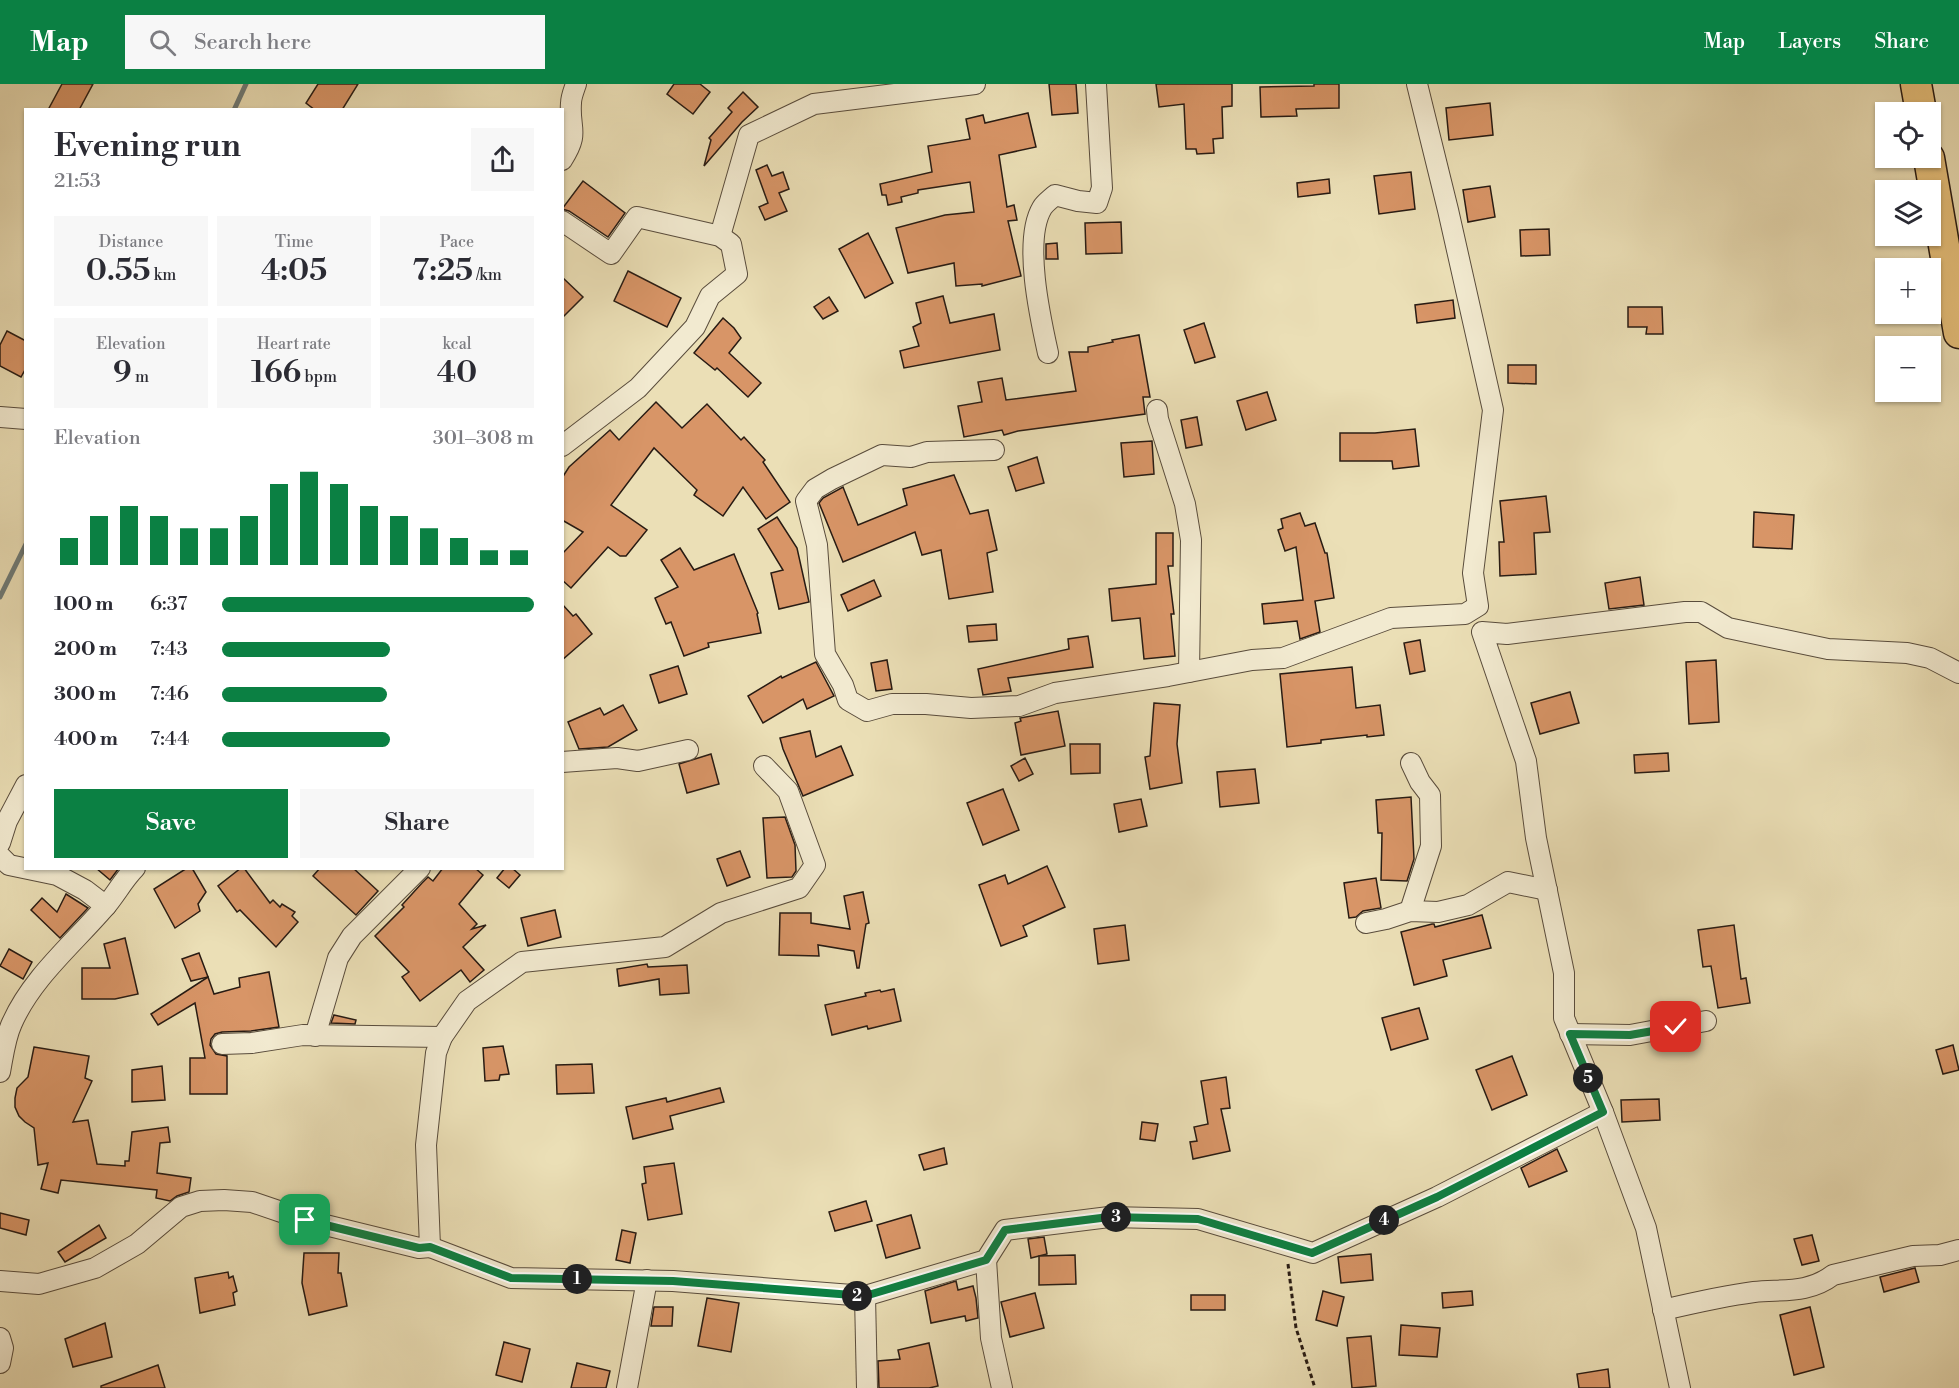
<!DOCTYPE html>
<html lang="en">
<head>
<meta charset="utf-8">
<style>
  body { margin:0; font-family:"Libre Bodoni",serif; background:#f7f7f7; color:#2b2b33; height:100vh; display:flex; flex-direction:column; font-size:22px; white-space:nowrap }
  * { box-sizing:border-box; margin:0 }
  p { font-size:20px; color:#7c7c81 }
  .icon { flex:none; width:33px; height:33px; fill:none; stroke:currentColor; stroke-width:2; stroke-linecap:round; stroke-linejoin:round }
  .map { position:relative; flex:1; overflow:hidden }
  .sheet { position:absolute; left:24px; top:24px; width:540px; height:762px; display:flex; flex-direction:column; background:#fff; border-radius:0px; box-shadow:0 2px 4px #0004 }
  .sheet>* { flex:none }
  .controls { position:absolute; left:1875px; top:18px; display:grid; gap:12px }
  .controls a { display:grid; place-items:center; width:66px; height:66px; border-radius:0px; background:#fff; box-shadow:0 2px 4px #0004; font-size:30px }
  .pin { position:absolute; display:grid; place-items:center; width:51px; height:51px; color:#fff; margin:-26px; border-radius:12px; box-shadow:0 3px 9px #0006 }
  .km { position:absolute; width:30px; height:30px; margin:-15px; border-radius:50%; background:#222; color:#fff; font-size:16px; line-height:30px; text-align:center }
  .round { display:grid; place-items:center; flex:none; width:63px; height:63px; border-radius:0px; background:#f7f7f7 }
  .head { display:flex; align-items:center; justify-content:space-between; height:102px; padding:0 30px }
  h1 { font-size:33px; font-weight:600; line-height:45px }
  .stats { display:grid; grid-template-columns:repeat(3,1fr); gap:9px; height:102px; padding:6px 30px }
  .stats div { display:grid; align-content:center; border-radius:0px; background:#f7f7f7; text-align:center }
  .stats b { font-size:30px; font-weight:600 }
  .stats small { font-size:16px; font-weight:400 }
  .stats p { font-size:16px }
  .chart { height:168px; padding:12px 30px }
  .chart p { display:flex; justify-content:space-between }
  .chart svg { width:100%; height:108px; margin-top:6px; stroke:#0b8043; stroke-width:6 }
  .button { display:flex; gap:12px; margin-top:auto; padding:12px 30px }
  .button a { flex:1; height:69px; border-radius:0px; background:#0b8043; color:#fff; font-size:24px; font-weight:600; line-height:69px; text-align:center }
  .button a+a { background:#f7f7f7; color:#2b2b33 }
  ul { padding:0 30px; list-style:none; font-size:20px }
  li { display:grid; grid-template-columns:96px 72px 1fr; align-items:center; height:45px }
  li i { height:15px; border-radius:8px; background:#0b8043 }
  header { display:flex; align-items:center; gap:36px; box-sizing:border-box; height:84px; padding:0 30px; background:#0b8043; color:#fff }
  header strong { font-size:28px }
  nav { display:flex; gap:33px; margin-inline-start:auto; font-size:21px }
  .search { width:420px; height:54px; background:#f7f7f7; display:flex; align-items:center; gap:15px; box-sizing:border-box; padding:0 21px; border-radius:0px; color:#7c7c81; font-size:22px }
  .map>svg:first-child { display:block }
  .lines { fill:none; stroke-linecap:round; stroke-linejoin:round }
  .stream { stroke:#6e7a77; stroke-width:5 }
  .building { fill:#d89567; stroke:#281b13; stroke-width:1.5 }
  .minor-casing { stroke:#594c3c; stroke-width:22 }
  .highway-casing { stroke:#281b13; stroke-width:33 }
  .path { stroke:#281b13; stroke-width:3; stroke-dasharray:4.5 3; stroke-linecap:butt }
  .minor { stroke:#f2ead0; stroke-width:20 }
  .highway { stroke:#e6c07b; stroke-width:30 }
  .route-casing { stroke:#fff; stroke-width:12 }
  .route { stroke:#0b8043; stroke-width:8 }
</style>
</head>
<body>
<header>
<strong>Map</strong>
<div class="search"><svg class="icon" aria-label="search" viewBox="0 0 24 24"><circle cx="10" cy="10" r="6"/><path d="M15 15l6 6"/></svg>Search here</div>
<nav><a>Map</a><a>Layers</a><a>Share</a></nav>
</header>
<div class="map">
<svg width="1959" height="1304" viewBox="0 0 1959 1304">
  <rect width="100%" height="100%" fill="#ebdfb6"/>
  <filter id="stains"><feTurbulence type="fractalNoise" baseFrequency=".00333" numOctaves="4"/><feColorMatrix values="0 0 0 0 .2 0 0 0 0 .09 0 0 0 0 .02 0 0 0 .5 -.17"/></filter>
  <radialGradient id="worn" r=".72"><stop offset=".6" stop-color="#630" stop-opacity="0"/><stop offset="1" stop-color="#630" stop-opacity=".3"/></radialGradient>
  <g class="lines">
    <!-- stream -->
    <g class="stream">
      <path d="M234,26L246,0"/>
      <path d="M0,513L26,460"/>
    </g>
  </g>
  <!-- building -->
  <g class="building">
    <path d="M62,0H93L79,26H48Z"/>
    <path d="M318,0H358L342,26H315L306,19Z"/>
    <path d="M674,0H700L710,8L693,30L667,10Z"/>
    <path d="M1049,0H1076L1078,29L1052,31Z"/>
    <path d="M1156,0H1232V22L1222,23L1223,54L1213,55L1214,69L1197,70L1196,65H1186L1184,20L1159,23Z"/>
    <path d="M1314,0H1339V24L1296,25L1297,32L1261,33L1260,3L1314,2Z"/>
    <path d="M743,8L758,23L742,38L704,82L711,56L709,54L732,28L728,24Z"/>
    <path d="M1490,19L1493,51L1449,56L1446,24Z"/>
    <path d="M1028,29L1036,63L999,71L1007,123L1014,121L1017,136L1008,137L1021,192L982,202V200L956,202L954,179L908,189L896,144L945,131L974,128L970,98L918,106V109L901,113L902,118L888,121L886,111H882L880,100L932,88L928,62L970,55L966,35L983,31L985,39Z"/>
    <path d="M767,81L772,92L783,88L789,105L779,109L787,127L765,136L759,123L768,119L756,86Z"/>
    <path d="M1411,88L1415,125L1379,130L1374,92Z"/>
    <path d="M1329,95L1330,109L1298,113L1297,99Z"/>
    <path d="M583,97L625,129L608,153L569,127L562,125Z"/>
    <path d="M1490,102L1495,133L1468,138L1463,106Z"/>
    <path d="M1121,138L1122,169L1086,170L1085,139Z"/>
    <path d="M1549,145L1550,171L1521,172L1520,146Z"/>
    <path d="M868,149L893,199L865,214L839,165Z"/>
    <path d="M1057,159L1058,175H1046V160Z"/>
    <path d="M628,187L681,214L667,243L614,217Z"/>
    <path d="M562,193L583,213L562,234Z"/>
    <path d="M943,212L950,239L994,230L1000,266L904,284L900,267L919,262L913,243L921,239L916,219Z"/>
    <path d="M829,213L838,227L823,235L814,223Z"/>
    <path d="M1453,216L1455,234L1417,239L1415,221Z"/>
    <path d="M1628,223H1662L1663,250H1646L1647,243H1628Z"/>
    <path d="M723,234L734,244L741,254L729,269L761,299L748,313L717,284L715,286L694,269Z"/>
    <path d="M1204,239L1215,273L1195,279L1184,246Z"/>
    <path d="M7,247L26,257V284L21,293L0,282V261Z"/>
    <path d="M1139,251L1150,313H1143L1145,330L1018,347L1004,351L1002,346L964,353L958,322L982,318L978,298L1002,294L1006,316L1076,307L1069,268H1088V263L1113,258L1112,256Z"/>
    <path d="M1508,281H1536V300L1508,299Z"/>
    <path d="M1267,308L1276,336L1246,346L1237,317Z"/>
    <path d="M656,318L682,344L707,320L741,356L744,353L765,376L763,378L790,418L766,435L743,403L723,432L694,411L697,406L654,364L611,421L647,446L626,472H620L608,463L571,504L562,496V470L583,448L562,436V394L569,383L610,346L619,356Z"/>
    <path d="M1197,333L1202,361L1186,364L1181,336Z"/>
    <path d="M1415,345L1419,382L1393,385L1392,377H1340V349H1375Z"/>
    <path d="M1152,357L1154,390L1124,393L1121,359Z"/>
    <path d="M1037,373L1044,399L1016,407L1008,383Z"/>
    <path d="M954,391L970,430L988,426L997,466L987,469L993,508L949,515L941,466L922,471L915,448L843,478L819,419L823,414L843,403L858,441L907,421L903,405Z"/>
    <path d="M1546,412L1550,448L1534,449L1536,490L1500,492L1499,458H1504L1500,417Z"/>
    <path d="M1754,428L1794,431L1792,465L1753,463Z"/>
    <path d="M1300,429L1305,442L1315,439L1325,469H1327L1334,514L1315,517L1320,548L1300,555L1297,537L1264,540L1262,520L1303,516L1296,463L1285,467L1278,446L1283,444L1281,435Z"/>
    <path d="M777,433L797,464L809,518L779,525L771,489L783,486L758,445Z"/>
    <path d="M1156,449H1173V482H1168L1174,530H1171L1175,572L1144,575L1140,534L1112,537L1109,505L1156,500Z"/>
    <path d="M680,464L694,486L734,470L758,529L757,530L761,549L708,559L709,563L684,572L671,538L666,540L655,514L678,503L661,476Z"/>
    <path d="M1640,493L1644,521L1609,525L1605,499Z"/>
    <path d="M874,496L881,512L848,527L841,511Z"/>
    <path d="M562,520L573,532L576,530L592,550L562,576Z"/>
    <path d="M996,540L997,556L969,558L967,542Z"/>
    <path d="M1088,552L1093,583L1008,594L1011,607L983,611L978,585L1069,565L1068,555Z"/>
    <path d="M1420,556L1425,587L1410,590L1404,559Z"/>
    <path d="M887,576L892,605L876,607L871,579Z"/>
    <path d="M1716,576L1719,638L1689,640L1686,578Z"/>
    <path d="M816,578L834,612L807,625L803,615L763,639L748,612L781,592L782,594Z"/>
    <path d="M678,582L687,610L659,619L650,591Z"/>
    <path d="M1352,583L1356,624L1380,621L1384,651L1367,653V651L1321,656V659L1287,663L1280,590Z"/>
    <path d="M1570,608L1579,639L1540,650L1531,619Z"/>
    <path d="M1154,619L1180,621L1177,660L1182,699L1150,705L1145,673L1150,672Z"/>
    <path d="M623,621L637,646L608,663L579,665L568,638L600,624L604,631Z"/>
    <path d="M1058,627L1065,662L1021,671L1015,639L1021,637L1020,634Z"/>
    <path d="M810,647L816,673L841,662L853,691L803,712L783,665L780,654Z"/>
    <path d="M1070,660H1100V689L1071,690Z"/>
    <path d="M1668,669L1669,687L1635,689L1634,671Z"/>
    <path d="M711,670L719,700L687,709L679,680Z"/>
    <path d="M1025,674L1033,690L1019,697L1011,682Z"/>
    <path d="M1255,685L1259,719L1220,723L1217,688Z"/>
    <path d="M1003,705L1019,746L983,761L967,719Z"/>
    <path d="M1411,713L1414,775L1407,797L1381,796L1382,749H1378L1376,716Z"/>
    <path d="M1141,715L1147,742L1119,748L1114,720Z"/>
    <path d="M785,733L795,761L796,787L792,793L767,794L763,734Z"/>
    <path d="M740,767L750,793L727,802L717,775Z"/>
    <path d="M1047,782L1065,823L1023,842L1027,852L1001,862L979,801L1005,791L1008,800Z"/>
    <path d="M96,784H119L110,796Z"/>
    <path d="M187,784H192L206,808L198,820L200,827L175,844L154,805Z"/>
    <path d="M241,784H244L270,819L273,816L280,823L282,820L295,828L292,832L298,838L276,863L240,826L237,828L218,802Z"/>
    <path d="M320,784H353L378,807L356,831L313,792Z"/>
    <path d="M443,784H475L483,791L459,820L477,840L472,845L486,841L463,863L484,886L470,898L461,886L420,917L402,893L409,888L375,852L404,823L402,821L422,799L428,793L433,797Z"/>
    <path d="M505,784H512L520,791L509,804L497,794Z"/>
    <path d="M1376,794L1381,824L1363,827L1356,833L1349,834L1344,799Z"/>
    <path d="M863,808L869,839L866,840L859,884H857L854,867L818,861L819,872L779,871L780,829H811V839L850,845L844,812Z"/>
    <path d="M66,810L88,824L60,854L31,826L42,814L57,828Z"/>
    <path d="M555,826L561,853L528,862L521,834Z"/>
    <path d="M1482,831L1491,864L1443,876L1447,892L1414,901L1401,848L1432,840H1434L1435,843Z"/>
    <path d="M1125,841L1129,876L1098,880L1094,845Z"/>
    <path d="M1734,841L1741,895L1746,894L1750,919L1718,924L1711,882L1703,883L1698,846Z"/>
    <path d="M125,854L138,910L115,915H82V884H110L104,860Z"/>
    <path d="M9,865L32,878L23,895L0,882Z"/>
    <path d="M199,869L208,893L191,897L182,875Z"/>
    <path d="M647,880L648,883L687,881L689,909L660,911L659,895L619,902L617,885Z"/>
    <path d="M269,888L279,943L251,947L222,948L215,950L211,955L210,961L216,970L227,972V1010H190V974H205L195,919L158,941L151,930L208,893L214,910L240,903L239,894Z"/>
    <path d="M894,905L901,937L868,945L867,942L832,951L825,921L866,912L865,909L880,906L881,908Z"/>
    <path d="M1419,924L1428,955L1391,966L1382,934Z"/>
    <path d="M334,931L356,936L355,940L331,939Z"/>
    <path d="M1953,961L1959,986L1943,990L1936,966Z"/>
    <path d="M503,962L509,990L500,991L499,996L485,997L483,964Z"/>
    <path d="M34,963L89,972L85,994L92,997L73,1038L88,1036L97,1080L125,1082V1077H129L132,1048L168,1043L170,1058L160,1059L157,1089L191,1094L189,1108L177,1112L170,1117L156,1114L157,1106L61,1096L58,1109L41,1105L48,1079L38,1081L34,1044L25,1038L19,1032L15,1023V1014L17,1004L28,993Z"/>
    <path d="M1512,972L1527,1011L1492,1026L1476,986Z"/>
    <path d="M592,980L594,1009L557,1010L556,981Z"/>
    <path d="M162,982L165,1016L132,1018V986Z"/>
    <path d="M1226,993L1230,1024L1221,1025L1230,1067L1193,1075L1190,1058L1197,1057L1194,1043L1208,1040L1201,997Z"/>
    <path d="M720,1004L724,1018L670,1032L673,1045L633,1055L626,1023L666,1014L667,1018Z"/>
    <path d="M1659,1015L1660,1036L1622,1038L1621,1016Z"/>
    <path d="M1142,1038L1158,1040L1155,1057L1140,1055Z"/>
    <path d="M944,1064L947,1080L924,1086L919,1071Z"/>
    <path d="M1557,1065L1567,1087L1529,1103L1521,1084Z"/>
    <path d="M674,1079L682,1130L648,1136L642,1100L646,1099L644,1083Z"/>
    <path d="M866,1117L872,1137L835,1147L829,1128Z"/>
    <path d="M0,1129L29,1136L26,1151L0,1144Z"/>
    <path d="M911,1131L920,1164L886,1174L877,1141Z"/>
    <path d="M99,1141L106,1154L65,1178L58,1168Z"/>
    <path d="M622,1146L636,1149L630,1179L616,1176Z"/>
    <path d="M1812,1151L1819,1177L1802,1181L1794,1155Z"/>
    <path d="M1044,1153L1047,1170L1031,1174L1028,1155Z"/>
    <path d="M304,1169H339L338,1189H341L347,1222L309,1231L302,1199Z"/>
    <path d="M1371,1170L1373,1196L1341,1199L1338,1173Z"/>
    <path d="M1075,1171L1076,1200L1039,1201V1172Z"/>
    <path d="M1915,1184L1919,1198L1884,1208L1880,1193Z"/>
    <path d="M228,1188L229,1194L233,1192L237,1207L233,1209L235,1221L200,1229L195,1194Z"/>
    <path d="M956,1197L958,1206L973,1202L976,1214L978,1234L966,1237L965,1232L931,1239L925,1207Z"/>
    <path d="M1323,1207L1344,1213L1337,1242L1316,1236Z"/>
    <path d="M1472,1207L1473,1221L1443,1224L1442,1209Z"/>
    <path d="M1035,1209L1044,1244L1010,1253L1001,1218Z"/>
    <rect x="1191" y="1211" width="34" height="15"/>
    <path d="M707,1214L739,1219L731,1268L698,1262Z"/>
    <path d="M654,1223H673L672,1242H651Z"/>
    <path d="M1810,1223L1824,1283L1794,1291L1780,1231Z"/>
    <path d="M105,1239L112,1273L73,1283L65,1255Z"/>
    <path d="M1401,1241L1440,1244L1437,1273L1399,1271Z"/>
    <path d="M1371,1252L1376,1302L1352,1304L1347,1254Z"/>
    <path d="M504,1258L530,1265L522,1298L496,1291Z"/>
    <path d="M929,1259L938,1302L929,1304H879L878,1277L900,1275L898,1266Z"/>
    <path d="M577,1279L610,1287L606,1304H571Z"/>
    <path d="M158,1281L165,1304H101V1302Z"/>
    <path d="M1608,1285L1610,1304H1579L1577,1290Z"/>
  </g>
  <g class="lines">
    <!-- minor casing -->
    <g class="minor-casing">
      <g id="minor">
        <path d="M562,76C580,48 569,46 571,19C571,13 574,6 576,0"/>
        <path d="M562,137L611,170L637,133L720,152L731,160L737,190L710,212L695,243L638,304L562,362"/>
        <path d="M720,152L749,51L814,20L975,0"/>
        <path d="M1048,269C1040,233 1023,156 1042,124C1045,119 1051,115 1055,111L1078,117L1097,119L1102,104L1096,0"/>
        <path d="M1157,326L1158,335L1185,420L1191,456L1189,588"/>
        <path d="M0,333L26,335"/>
        <path d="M994,366L927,368L911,373L882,371L832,395L815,405L806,417L817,461L825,570L843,601L848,616L867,627L892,620H926L971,624L1019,622L1055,609L1168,592L1252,576L1283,574L1391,534L1465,530L1478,522L1473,489L1493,326L1448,126L1417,0"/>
        <path d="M562,678L617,674L638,677L688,666"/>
        <path d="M0,759L7,737L26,701"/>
        <path d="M0,772L9,781L57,791L85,806L106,822"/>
        <path d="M1410,827L1431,762L1430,711L1420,698L1411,679"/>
        <path d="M1366,839L1386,835L1410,827L1438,828L1468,821L1508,798L1547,806"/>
        <path d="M1570,950L1630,951L1706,937"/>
        <path d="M315,952L338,874L352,852L420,784"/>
        <path d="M222,960L252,959L303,951L442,953"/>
        <path d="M0,988C3,972 5,954 12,939C32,894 72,861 104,824C115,812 123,796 135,784"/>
        <path d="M430,1163L511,1194L673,1197L865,1212L986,1176L1005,1146L1109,1133L1198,1135L1313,1169L1437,1113L1603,1028"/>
        <path d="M986,1176L991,1254L1002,1304"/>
        <path d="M0,1197L39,1200L95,1184L137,1160L181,1123L200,1117L224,1116L252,1118L305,1136L419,1164L430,1163L426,1061L436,969L442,953L467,917L522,878L665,863L721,829L799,804L815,781L788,707L764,682"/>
        <path d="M865,1212L867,1304"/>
        <path d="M1663,1226C1693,1219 1723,1212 1754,1208C1782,1205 1808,1210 1833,1191L1913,1172L1940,1171L1959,1166"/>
        <path d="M0,1254L3,1264L0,1279"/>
        <path d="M627,1304L647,1196"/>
        <path d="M1680,1304L1646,1144L1603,1028L1564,934V889L1536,754L1526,677L1482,548L1507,550L1685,528H1701L1728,544L1828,565L1907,569L1930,574L1959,589"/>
      </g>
    </g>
    <!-- highway casing -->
    <g class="highway-casing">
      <g id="highway">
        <path d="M1916,0L1921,28"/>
        <path d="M1929,74L1959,249"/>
      </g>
    </g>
    <!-- path -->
    <path class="path" d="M1288,1180L1296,1244L1315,1304"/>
    <!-- minor -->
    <use href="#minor" class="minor"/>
    <!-- highway -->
    <use href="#highway" class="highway"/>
  </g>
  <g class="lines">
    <!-- route casing -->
    <g class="route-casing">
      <path id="route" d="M305,1136L419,1164L430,1163L511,1194L673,1197L865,1212L986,1176L1005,1146L1109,1133L1198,1135L1312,1169L1437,1113L1603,1028L1570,950L1630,951L1676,943"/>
    </g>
    <!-- route -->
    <use href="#route" class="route"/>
  </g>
  <rect width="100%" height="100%" filter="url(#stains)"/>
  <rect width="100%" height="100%" fill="url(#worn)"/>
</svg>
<div class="controls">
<a><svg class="icon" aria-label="locate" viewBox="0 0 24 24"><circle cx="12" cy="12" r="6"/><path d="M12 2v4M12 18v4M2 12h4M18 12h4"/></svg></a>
<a><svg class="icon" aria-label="layers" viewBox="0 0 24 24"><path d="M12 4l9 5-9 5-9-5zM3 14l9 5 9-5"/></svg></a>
<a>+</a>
<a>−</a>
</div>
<div class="pin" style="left:305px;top:1136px;background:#1e9e55"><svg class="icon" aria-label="arrive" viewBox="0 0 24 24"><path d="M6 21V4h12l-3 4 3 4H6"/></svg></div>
<div class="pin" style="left:1676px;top:943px;background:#d93025"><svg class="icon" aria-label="check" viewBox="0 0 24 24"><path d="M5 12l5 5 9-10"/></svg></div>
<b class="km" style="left:577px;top:1195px">1</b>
<b class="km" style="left:857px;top:1212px">2</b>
<b class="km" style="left:1116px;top:1133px">3</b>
<b class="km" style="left:1384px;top:1136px">4</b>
<b class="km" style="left:1588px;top:994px">5</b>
<section class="sheet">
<div class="head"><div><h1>Evening run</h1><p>21:53</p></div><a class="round"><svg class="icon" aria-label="share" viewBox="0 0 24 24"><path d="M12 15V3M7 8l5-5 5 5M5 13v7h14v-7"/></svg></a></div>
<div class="stats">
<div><p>Distance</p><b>0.55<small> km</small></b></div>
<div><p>Time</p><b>4:05</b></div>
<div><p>Pace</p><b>7:25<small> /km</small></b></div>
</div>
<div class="stats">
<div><p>Elevation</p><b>9<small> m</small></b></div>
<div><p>Heart rate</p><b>166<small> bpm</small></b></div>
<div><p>kcal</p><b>40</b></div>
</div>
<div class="chart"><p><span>Elevation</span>301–308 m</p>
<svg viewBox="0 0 160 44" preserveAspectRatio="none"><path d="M5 44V33M15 44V24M25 44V20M35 44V24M45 44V29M55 44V29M65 44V24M75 44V11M85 44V6M95 44V11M105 44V20M115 44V24M125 44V29M135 44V33M145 44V38M155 44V38"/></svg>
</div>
<ul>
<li><b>100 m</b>6:37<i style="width:100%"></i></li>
<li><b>200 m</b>7:43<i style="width:54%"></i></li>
<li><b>300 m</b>7:46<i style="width:53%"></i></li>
<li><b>400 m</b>7:44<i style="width:54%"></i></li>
</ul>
<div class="button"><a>Save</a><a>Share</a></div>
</section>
</div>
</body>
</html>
